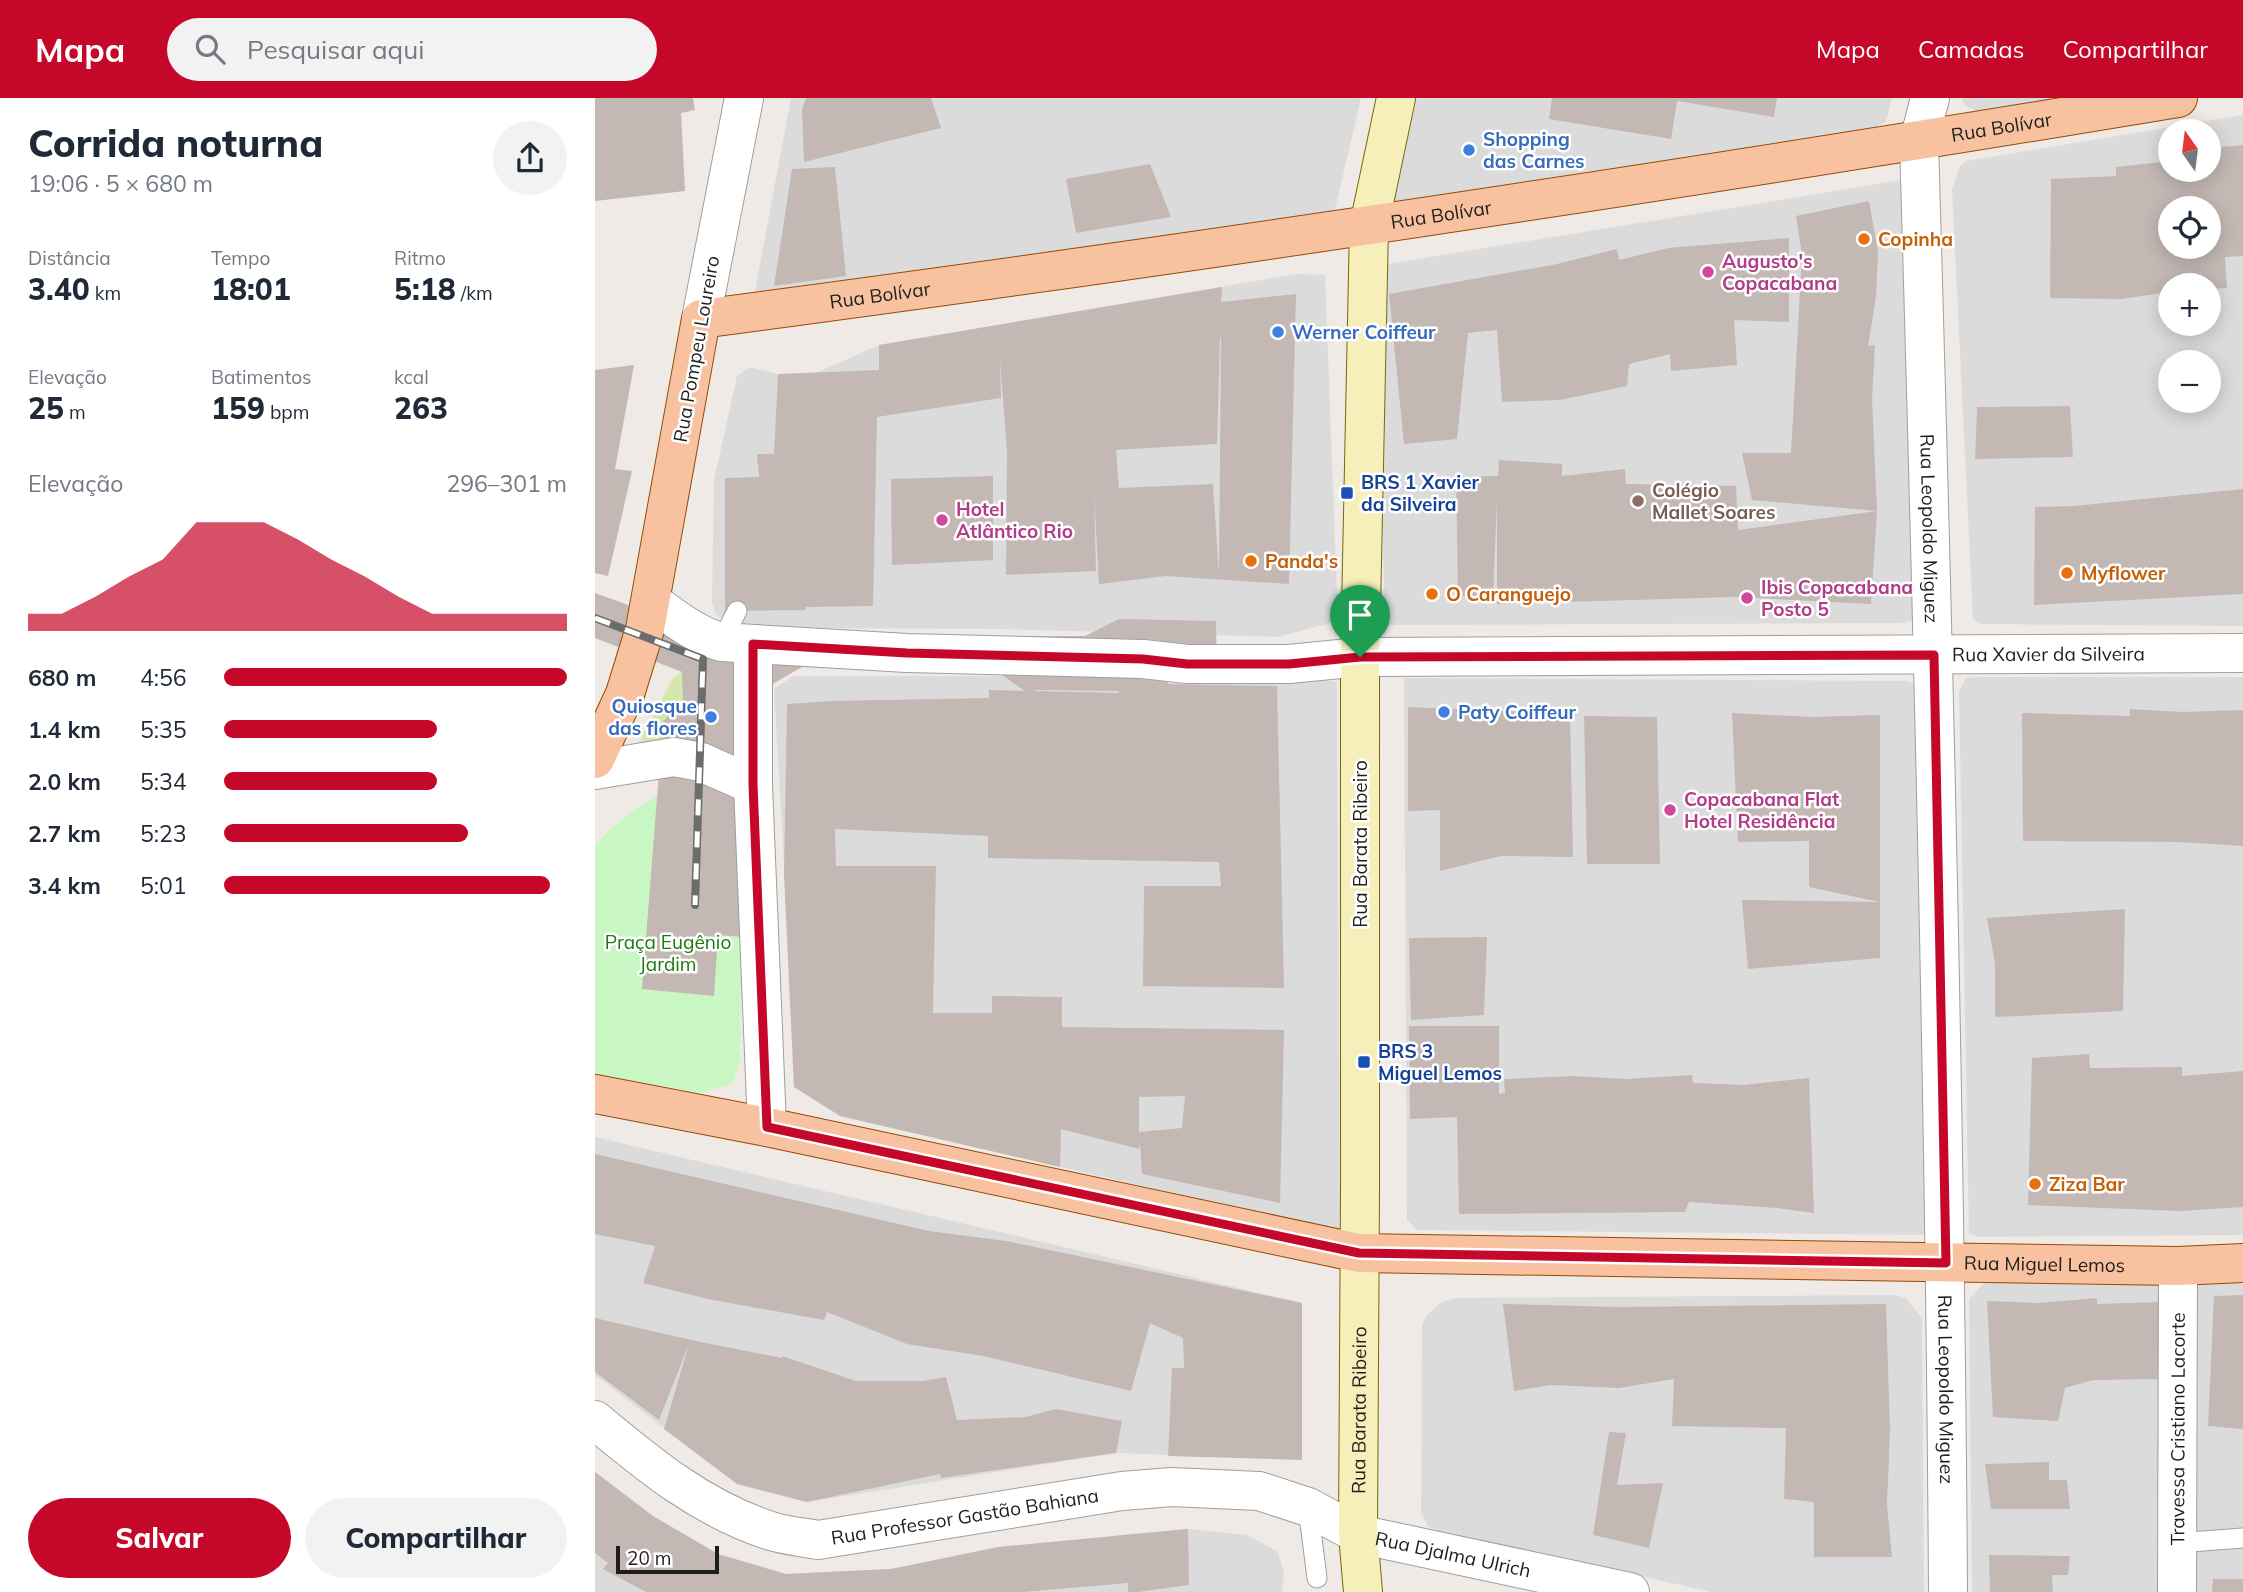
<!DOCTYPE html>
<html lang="pt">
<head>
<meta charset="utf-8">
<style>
  body { margin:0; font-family:Mulish,sans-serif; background:#f2f2f3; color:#1f2937; height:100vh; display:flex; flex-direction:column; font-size:26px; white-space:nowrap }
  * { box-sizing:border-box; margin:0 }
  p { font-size:23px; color:#747a83 }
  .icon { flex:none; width:38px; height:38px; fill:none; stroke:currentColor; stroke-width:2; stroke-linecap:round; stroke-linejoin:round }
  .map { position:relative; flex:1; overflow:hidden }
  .sheet { display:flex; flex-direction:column; background:#fff; width:595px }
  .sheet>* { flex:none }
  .needle { width:46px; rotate:346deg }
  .tools { position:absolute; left:1563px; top:21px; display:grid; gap:14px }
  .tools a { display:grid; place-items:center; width:63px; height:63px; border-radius:50%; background:#fff; box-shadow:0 4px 18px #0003; font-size:35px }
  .scale { position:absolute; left:21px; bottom:18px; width:103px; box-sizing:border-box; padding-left:7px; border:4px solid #1e1e1e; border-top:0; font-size:19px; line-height:24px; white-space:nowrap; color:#1e1e1e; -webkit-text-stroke:5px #fff; paint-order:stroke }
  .pin { position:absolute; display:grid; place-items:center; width:60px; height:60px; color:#fff; margin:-72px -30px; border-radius:50% 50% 50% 0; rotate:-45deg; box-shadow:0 0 7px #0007 }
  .pin .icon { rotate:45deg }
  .round { display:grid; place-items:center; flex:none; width:74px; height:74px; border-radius:37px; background:#f2f2f3 }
  .overview { display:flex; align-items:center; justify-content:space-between; height:119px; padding:0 28px }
  h1 { font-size:38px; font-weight:800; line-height:52px }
  .metrics { display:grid; grid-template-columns:repeat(3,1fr); gap:10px; height:119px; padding:7px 28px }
  .metrics div { display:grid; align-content:center }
  .metrics b { font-size:30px; font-weight:800 }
  .metrics small { font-size:19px; font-weight:400 }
  .metrics p { font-size:19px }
  .chart { height:196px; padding:14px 28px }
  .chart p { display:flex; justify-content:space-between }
  .chart svg { width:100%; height:126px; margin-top:7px; fill:#c50729; opacity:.7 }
  .primary-button { display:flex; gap:14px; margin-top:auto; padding:14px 28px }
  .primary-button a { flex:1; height:80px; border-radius:42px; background:#c50729; color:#fff; font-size:28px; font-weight:800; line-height:80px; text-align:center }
  .primary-button a+a { background:#f2f2f3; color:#1f2937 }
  ul { padding:0 28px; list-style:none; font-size:23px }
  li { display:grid; grid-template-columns:112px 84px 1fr; align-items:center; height:52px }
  li i { height:18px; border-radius:9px; background:#c50729 }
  header { display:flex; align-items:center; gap:42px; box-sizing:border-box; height:98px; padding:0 35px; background:#c50729; color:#fff }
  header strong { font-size:33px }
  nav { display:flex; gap:38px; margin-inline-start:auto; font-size:24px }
  .search { width:490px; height:63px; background:#f2f2f3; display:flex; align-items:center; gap:18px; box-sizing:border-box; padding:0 24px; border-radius:38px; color:#747a83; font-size:26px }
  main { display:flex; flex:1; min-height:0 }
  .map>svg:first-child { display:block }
  .residential { fill:#dcdbdb; fill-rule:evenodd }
  .grass { fill:#d4e7ac }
  .park { fill:#c8f7c3 }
  .building { fill:#c3b8b4; fill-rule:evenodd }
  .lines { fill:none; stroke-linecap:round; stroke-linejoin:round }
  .service-casing { stroke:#9f9f9f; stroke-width:21 }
  .minor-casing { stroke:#9f9f9f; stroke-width:40 }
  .tertiary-casing { stroke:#9f9f9f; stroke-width:40 }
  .secondary-casing { stroke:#726a09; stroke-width:40 }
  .primary-casing { stroke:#934b05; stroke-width:40 }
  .service { stroke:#fff; stroke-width:19 }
  .minor { stroke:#fff; stroke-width:38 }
  .tertiary { stroke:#fff; stroke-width:38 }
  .secondary { stroke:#f7efba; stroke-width:38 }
  .primary { stroke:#f8c2a0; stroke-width:38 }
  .rail-casing { stroke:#6c6c6c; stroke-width:8 }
  .rail { stroke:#fff; stroke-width:5; stroke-dasharray:16; stroke-linecap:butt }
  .route-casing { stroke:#fff; stroke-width:14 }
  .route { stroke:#c50729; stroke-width:9 }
  .shop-dot { fill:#3f7fe0; stroke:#fff; stroke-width:2.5 }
  .food-dot { fill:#e8710a; stroke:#fff; stroke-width:2.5 }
  .hotel-dot { fill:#d1479c; stroke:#fff; stroke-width:2.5 }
  .transit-dot { fill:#1a4fb4; stroke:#fff; stroke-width:2.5 }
  .education-dot { fill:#8d6e63; stroke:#fff; stroke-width:2.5 }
  .labels { text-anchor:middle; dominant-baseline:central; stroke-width:5; stroke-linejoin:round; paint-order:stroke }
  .street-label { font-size:19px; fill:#1e1e1e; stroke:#fff }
  .shop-label { font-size:19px; font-weight:bold; fill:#366cbe; stroke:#fff; text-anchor:start }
  .food-label { font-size:19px; font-weight:bold; fill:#c56008; stroke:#fff; text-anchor:start }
  .hotel-label { font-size:19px; font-weight:bold; fill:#b23c85; stroke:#fff; text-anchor:start }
  .transit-label { font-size:19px; font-weight:bold; fill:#164399; stroke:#fff; text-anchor:start }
  .education-label { font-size:19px; font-weight:bold; fill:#785e54; stroke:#fff; text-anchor:start }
  .park-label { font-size:19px; fill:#1a790f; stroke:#fff }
</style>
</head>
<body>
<header>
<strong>Mapa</strong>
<div class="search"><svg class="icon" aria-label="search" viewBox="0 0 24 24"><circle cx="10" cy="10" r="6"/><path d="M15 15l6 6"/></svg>Pesquisar aqui</div>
<nav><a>Mapa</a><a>Camadas</a><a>Compartilhar</a></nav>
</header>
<main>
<section class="sheet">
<div class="overview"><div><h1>Corrida noturna</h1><p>19:06 · 5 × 680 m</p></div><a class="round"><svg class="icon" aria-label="share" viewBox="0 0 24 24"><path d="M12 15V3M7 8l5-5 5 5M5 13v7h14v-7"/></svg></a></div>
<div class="metrics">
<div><p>Distância</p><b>3.40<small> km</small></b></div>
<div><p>Tempo</p><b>18:01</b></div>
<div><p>Ritmo</p><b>5:18<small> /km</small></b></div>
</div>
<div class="metrics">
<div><p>Elevação</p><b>25<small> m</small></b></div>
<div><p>Batimentos</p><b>159<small> bpm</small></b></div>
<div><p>kcal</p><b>263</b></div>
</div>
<div class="chart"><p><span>Elevação</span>296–301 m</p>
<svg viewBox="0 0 160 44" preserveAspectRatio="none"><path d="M0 44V38L10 38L20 32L30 25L40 19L50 6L60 6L70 6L80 12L90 19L100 25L110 32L120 38L130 38L140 38L150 38L160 38V44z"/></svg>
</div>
<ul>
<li><b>680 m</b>4:56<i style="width:100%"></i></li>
<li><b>1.4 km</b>5:35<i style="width:62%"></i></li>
<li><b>2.0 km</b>5:34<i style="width:62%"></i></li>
<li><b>2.7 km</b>5:23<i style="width:71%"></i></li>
<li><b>3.4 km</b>5:01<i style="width:95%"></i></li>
</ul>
<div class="primary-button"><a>Salvar</a><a>Compartilhar</a></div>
</section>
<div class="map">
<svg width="1648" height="1494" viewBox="0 0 1648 1494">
  <rect width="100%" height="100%" fill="#efeae5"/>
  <!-- residential -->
  <g class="residential">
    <path d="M196,0H766L736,129L162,204L160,193Z"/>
    <path d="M822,0H1297L1291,24L1280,29L805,113L799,105Z"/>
    <path d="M1366,0H1463L1384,14L1371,8Z"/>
    <path d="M1648,17V528L1386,526L1378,521L1357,91L1365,68L1371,63ZM1575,33H1614V72H1575ZM1575,110H1614V149H1575ZM1575,187H1614V226H1575ZM1575,264H1614V303H1575Z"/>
    <path d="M1313,81L1324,522L1305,525L790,527L781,182L786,167Z"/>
    <path d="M702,176L730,177L743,523L682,539L404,531L180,530L130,523L120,516L117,504L119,382L142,278L155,269L183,276L216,277L284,247Z"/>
    <path d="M198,578H699L742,584L745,1131L720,1128L245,1018L205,978L200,956L179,591Z"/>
    <path d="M1380,579H1648V1137L1384,1139L1374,1136L1364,593L1371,580Z"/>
    <path d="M809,580L1310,583L1318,585L1324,594L1330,1137L822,1132L812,1122Z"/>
    <path d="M0,1039L707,1205V1362L521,1355L212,1404L142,1386L0,1277Z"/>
    <path d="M1648,1175V1494H1598L1600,1194L1606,1185Z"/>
    <path d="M1405,1179L1564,1181L1579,1494H1377L1374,1201L1389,1185Z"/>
    <path d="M1300,1197L1311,1200L1327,1220L1329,1494H1117L843,1433L833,1428L826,1415L827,1227L831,1218L845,1205L861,1200Z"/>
    <path d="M0,1374L58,1418L122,1456L191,1476L296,1471L524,1437L593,1431L652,1437L682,1453L689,1473L687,1494H0Z"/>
  </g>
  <!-- grass -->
  <path class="grass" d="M96,567L141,654L40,653L78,580Z"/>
  <!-- park -->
  <path class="park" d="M71,693L148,720L145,962L138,986L106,995L0,976V748C20,725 44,706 71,693Z"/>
  <!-- building -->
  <g class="building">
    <path d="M0,0H98L100,12L86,15L90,93L0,103Z"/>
    <path d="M211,0H336L346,30L209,64L207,11Z"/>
    <path d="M957,0H1182L1179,19L1082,3L1076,41L954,21Z"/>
    <path d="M1648,47V158L1630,159L1632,190L1614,191V187H1575V194L1526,201L1455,200L1456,81L1521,78V69L1575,63V72H1614V63H1623L1627,49ZM1575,110H1614V149H1575Z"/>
    <path d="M555,66L576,119L481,135L471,81Z"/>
    <path d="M240,69L251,178L179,188L197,71Z"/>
    <path d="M1274,103L1283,154L1281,199L1273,248L1280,247L1277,301L1282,413L1157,402L1147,355H1196L1207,156L1201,118Z"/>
    <path d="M1194,140V224L1139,222L1142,267L1076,273L1075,256L1034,266L1032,288L965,302L907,304L902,232L873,235L862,341L809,346L794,196L962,166L1022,151L1024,162L1073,150Z"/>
    <path d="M627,189L626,204L701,196L694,486L571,478L504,486L499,395L501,473L411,477L412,355L405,261L406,300L282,319L278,508L211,509V512L130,513V380L164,379L162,356H179L183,276L284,272V247ZM625,240H626L624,477L618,386L524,390L521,352L622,346Z"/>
    <path d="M39,267L20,371L37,373L13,478L0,475V272Z"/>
    <path d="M1475,308L1478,359L1380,361L1382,309Z"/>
    <path d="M904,362L967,366V378L1030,371L1031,386L1141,388L1143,432L1282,413L1276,506L1139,499L902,506V403L898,499L863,498L861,379L903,378Z"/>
    <path d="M398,378V462L297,467L296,381Z"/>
    <path d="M1648,391V496L1439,507L1440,409L1479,408Z"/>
    <path d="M0,495L122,539L490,538L524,521L621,523L622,580L573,579V586L682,588L689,890L548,888L549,788H626L624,764L393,760V738L240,731L241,768H341L338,915H397V898L467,899V929L689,932L685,1105L547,1076L545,1044L544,1051L466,1031L465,1069L245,1018L199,989L189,777L192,606L236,603L394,600V592L430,593L404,575L207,569L174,588V841L123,837L119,898L47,891L68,623L88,606L87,574L0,540ZM440,592L524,593V595L440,593ZM590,998L587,1030L544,1034V999Z"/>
    <path d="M813,609L975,616L978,759L906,758L845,773V712L813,713Z"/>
    <path d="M1535,611L1588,614L1648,612V748L1585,744L1428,743L1427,615L1535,618Z"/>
    <path d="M1137,615L1216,619L1285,617V804L1214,789V743L1143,744Z"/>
    <path d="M989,618L1062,619L1065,766H992Z"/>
    <path d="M1147,802L1285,804V860L1153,871Z"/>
    <path d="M1530,811L1528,913L1400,919V866L1392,820Z"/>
    <path d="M892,839L889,917L816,922L814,840Z"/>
    <path d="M814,928H904V996L910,995L909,981L978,978L1031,981L1097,977L1098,985L1149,987L1214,980L1219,1115L1182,1110L1094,1104L1090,1114L864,1116L862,1019L815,1021Z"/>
    <path d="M1494,956L1495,970L1587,969V978L1648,973V1109L1585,1113L1433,1107L1437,960Z"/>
    <path d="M0,1056L334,1133L411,1143L707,1205V1362L573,1358L577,1270H589L588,1240L555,1225L536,1293L388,1258L312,1246L232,1214L229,1222L113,1201L48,1185L60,1148L0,1136Z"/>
    <path d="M1648,1197V1331L1613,1328L1619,1198Z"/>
    <path d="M1502,1200V1206L1566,1204L1567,1281L1498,1282L1470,1290L1463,1323L1398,1319L1392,1203L1444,1205Z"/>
    <path d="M908,1206L1023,1209L1291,1206L1295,1332L1292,1407L1297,1459H1219V1404L1189,1401L1191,1330L1077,1328L1079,1281L1024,1290L956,1287L919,1293Z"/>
    <path d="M0,1220L96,1242L187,1260V1258L261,1283H328L351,1279L362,1322L431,1319L461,1311L527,1323L521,1355L346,1380L345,1376L212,1404L142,1386L69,1331L94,1246L64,1322L0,1274Z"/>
    <path d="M1014,1334L1031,1335L1022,1387L1068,1385L1054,1450L998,1437Z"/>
    <path d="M1454,1364V1382H1472L1475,1411H1396L1390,1366Z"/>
    <path d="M0,1374L58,1418L123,1456L191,1476L296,1471L403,1449L593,1431L594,1487L543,1494H533V1485L428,1494H51L8,1471L13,1465L0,1455Z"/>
    <path d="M1394,1457L1475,1458L1473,1477H1457L1458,1494H1395Z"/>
    <path d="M1618,1481H1648V1494H1617Z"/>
  </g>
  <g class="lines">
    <!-- service casing -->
    <g class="service-casing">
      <g id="service">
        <path d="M126,544L142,513"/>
        <path d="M713,1409L722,1480"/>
        <path d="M1582,1445L1648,1440"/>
      </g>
    </g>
    <!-- minor casing -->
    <g class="minor-casing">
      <g id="minor">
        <path id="s1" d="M1335,0L1324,43C1338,527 1350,1010 1353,1494"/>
        <path id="s2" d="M56,503C78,519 100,537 126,544L312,555L548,561L592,566H694L765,559L1648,555"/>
        <path d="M158,546V687L172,1029"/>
        <path d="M0,672L79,659L106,664L158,687"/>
        <path id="s3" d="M0,1322C54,1367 107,1411 176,1433C191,1438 208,1439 223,1442L527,1393L577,1389L664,1393L713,1409L763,1436L1035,1494"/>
        <path id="s4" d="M1582,1494L1583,1168"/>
      </g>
    </g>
    <!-- tertiary casing -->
    <g class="tertiary-casing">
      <path id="tertiary" d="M106,221L149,0"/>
    </g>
    <!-- secondary casing -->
    <g class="secondary-casing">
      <g id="secondary">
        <path id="s5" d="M768,1494L763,1436L765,1091V559L774,128L801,0"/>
      </g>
    </g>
    <!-- primary casing -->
    <g class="primary-casing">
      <g id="primary">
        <path id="s6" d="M0,661L30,596L50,531L106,221C600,156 1092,81 1583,0"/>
        <path id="s7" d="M0,996L172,1029L764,1155L1583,1168L1648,1165"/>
      </g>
    </g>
    <!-- service -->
    <use href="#service" class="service"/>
    <!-- minor -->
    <use href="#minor" class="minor"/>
    <!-- tertiary -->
    <use href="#tertiary" class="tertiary"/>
    <!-- secondary -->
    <use href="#secondary" class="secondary"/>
    <!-- primary -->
    <use href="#primary" class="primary"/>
    <!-- rail casing -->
    <g class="rail-casing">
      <path id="rail" d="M0,520L108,561L100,807"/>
    </g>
    <!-- rail -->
    <use href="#rail" class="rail"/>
  </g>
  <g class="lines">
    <!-- route casing -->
    <g class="route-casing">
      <path id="route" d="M158,546L312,555L548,561L592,566H694L765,559L1339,557L1351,1165L764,1155L172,1029L158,687Z"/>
    </g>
    <!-- route -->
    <use href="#route" class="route"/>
  </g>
  <!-- markers -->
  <g class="shop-dot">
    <circle cx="874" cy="52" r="7"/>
    <circle cx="683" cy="234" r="7"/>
    <circle cx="849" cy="614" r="7"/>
    <circle cx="116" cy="619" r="7"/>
  </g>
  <g class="food-dot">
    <circle cx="1269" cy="141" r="7"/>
    <circle cx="656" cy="463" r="7"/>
    <circle cx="1472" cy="475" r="7"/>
    <circle cx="837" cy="496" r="7"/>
    <circle cx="1440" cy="1086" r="7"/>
  </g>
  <g class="hotel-dot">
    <circle cx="1113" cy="174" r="7"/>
    <circle cx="347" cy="422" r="7"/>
    <circle cx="1152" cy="500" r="7"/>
    <circle cx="1075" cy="712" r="7"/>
  </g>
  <g class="transit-dot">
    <rect x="745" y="388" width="14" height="14" rx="3.5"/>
    <rect x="762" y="957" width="14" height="14" rx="3.5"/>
  </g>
  <circle class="education-dot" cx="1043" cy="403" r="7"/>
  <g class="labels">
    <!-- street labels -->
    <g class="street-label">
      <text stroke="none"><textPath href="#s6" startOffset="1769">Rua Bolívar</textPath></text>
      <text stroke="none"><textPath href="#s6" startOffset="1202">Rua Bolívar</textPath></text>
      <text stroke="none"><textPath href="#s6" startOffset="635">Rua Bolívar</textPath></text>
      <text transform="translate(101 251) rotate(-80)">Rua Pompeu Loureiro</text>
      <text stroke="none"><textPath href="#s1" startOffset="432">Rua Leopoldo Miguez</textPath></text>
      <text stroke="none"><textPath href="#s2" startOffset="1410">Rua Xavier da Silveira</textPath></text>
      <text transform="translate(765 746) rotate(-90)">Rua Barata Ribeiro</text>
      <text stroke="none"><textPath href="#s7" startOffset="1466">Rua Miguel Lemos</textPath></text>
      <text stroke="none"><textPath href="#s1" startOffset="1293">Rua Leopoldo Miguez</textPath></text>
      <text stroke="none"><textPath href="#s5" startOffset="182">Rua Barata Ribeiro</textPath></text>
      <text stroke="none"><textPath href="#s4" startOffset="163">Travessa Cristiano Lacorte</textPath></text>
      <text stroke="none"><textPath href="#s3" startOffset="406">Rua Professor Gastão Bahiana</textPath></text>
      <text stroke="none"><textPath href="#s3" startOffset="908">Rua Djalma Ulrich</textPath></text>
    </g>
    <!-- shop labels -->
    <g class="shop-label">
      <text x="888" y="41">Shopping<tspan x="888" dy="22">das Carnes</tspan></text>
      <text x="697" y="234">Werner Coiffeur</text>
      <text x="102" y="608" text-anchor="end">Quiosque<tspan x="102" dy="22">das flores</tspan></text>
      <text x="863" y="614">Paty Coiffeur</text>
    </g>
    <!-- food labels -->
    <g class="food-label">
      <text x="1283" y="141">Copinha</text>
      <text x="670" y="463">Panda's</text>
      <text x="1486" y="475">Myflower</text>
      <text x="851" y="496">O Caranguejo</text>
      <text x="1454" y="1086">Ziza Bar</text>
    </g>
    <!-- hotel labels -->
    <g class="hotel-label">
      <text x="1127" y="163">Augusto's<tspan x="1127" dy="22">Copacabana</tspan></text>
      <text x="361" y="411">Hotel<tspan x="361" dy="22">Atlântico Rio</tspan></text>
      <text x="1166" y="489">Ibis Copacabana<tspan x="1166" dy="22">Posto 5</tspan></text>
      <text x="1089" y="701">Copacabana Flat<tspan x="1089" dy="22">Hotel Residência</tspan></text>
    </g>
    <!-- transit labels -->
    <g class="transit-label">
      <text x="766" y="384">BRS 1 Xavier<tspan x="766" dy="22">da Silveira</tspan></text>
      <text x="783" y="953">BRS 3<tspan x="783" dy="22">Miguel Lemos</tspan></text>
    </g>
    <!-- education labels -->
    <g class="education-label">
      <text x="1057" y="392">Colégio<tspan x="1057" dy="22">Mallet Soares</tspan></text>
    </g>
    <!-- park labels -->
    <g class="park-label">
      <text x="73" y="844">Praça Eugênio<tspan x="73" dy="22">Jardim</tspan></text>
    </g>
  </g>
</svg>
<div class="tools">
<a><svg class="needle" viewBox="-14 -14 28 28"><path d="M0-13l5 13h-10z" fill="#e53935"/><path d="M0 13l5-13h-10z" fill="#747a83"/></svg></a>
<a><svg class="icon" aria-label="locate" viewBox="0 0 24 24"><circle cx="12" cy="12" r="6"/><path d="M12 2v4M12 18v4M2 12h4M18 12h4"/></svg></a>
<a>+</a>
<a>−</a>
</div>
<div class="scale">20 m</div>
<div class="pin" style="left:765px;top:559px;background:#1e9e55"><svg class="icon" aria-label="arrive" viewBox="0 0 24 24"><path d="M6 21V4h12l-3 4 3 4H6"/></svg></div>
</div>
</main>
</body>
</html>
